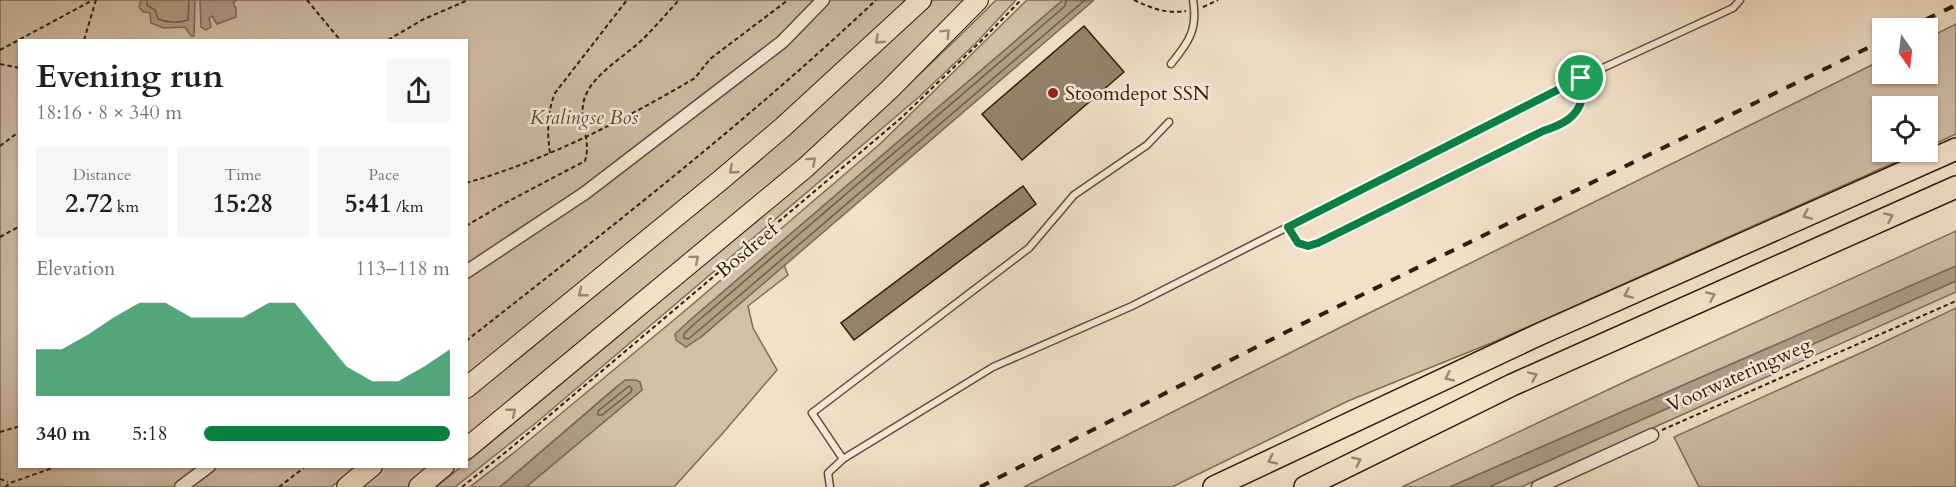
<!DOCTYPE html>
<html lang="en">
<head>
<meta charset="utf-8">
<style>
  body { margin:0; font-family:Cardo,serif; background:#f6f6f6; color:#202124; height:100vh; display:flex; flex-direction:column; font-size:22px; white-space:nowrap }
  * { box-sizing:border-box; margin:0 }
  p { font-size:20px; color:#757577 }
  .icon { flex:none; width:33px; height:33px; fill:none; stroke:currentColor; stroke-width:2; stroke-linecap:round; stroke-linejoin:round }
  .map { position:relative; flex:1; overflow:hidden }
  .drawer { position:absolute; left:18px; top:39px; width:450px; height:429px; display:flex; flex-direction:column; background:#fff; border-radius:0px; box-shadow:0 2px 4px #0004 }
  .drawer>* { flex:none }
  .needle { width:39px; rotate:166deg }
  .buttons { position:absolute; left:1872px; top:18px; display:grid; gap:12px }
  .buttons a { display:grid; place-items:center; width:66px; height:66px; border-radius:0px; background:#fff; box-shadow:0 2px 4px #0004; font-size:30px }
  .pin { position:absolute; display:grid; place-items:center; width:51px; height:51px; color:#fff; margin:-26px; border:3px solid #fff; border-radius:50%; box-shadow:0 2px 6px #0007 }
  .round { display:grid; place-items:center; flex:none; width:63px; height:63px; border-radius:0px; background:#f6f6f6 }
  .headline { display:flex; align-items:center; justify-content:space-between; height:102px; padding:0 18px }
  h1 { font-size:33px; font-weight:600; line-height:45px }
  .stats { display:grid; grid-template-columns:repeat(3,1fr); gap:9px; height:102px; padding:6px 18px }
  .stats div { display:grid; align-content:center; border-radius:0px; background:#f6f6f6; text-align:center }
  .stats b { font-size:26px; font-weight:600 }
  .stats small { font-size:16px; font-weight:400 }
  .stats p { font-size:16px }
  .chart { height:168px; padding:12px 18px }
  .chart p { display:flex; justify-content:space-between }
  .chart svg { width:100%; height:108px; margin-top:6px; fill:#0b8043; opacity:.7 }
  ul { padding:0 18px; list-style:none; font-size:20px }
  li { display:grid; grid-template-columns:96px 72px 1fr; align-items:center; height:45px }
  li i { height:15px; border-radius:8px; background:#0b8043 }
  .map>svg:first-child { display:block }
  .green { fill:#d1bfa7; stroke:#806d58; stroke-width:1.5 }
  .water { fill:#b09e87; stroke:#7d6a54; stroke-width:1.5 }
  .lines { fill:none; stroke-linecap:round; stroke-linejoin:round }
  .shore { stroke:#705c48; stroke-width:1.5 }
  .building { fill:#95826c; stroke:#301b08; stroke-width:1.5 }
  .service-casing { stroke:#604c38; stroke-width:9 }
  .minor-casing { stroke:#604c38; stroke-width:15 }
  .trunk-casing { stroke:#301b08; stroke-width:22 }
  .motorway-casing { stroke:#301b08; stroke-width:24 }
  .path { stroke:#301b08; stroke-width:2; stroke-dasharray:4.5 3; stroke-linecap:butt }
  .service { stroke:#f7ecdb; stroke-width:6 }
  .minor { stroke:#f7ecdb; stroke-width:12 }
  .trunk { stroke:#f2e1c8; stroke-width:20 }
  .motorway { stroke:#f2e1c8; stroke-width:21 }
  .rail { stroke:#301b08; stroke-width:4; stroke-dasharray:10 10; stroke-linecap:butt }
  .oneway { stroke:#9b8872 }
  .route-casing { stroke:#fff; stroke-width:12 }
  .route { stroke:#0b8043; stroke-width:8 }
  .poi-dot { fill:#8f2418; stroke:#f7ecdb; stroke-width:2 }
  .labels { text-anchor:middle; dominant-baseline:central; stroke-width:5; stroke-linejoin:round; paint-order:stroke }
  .poi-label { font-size:20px; fill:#301b08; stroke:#f7ecdb; text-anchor:start }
  .park-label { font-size:20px; font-style:italic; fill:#604c38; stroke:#f7ecdb }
  .street-label { font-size:20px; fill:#301b08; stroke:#f7ecdb }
</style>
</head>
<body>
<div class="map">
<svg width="1956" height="487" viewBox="0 0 1956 487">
  <rect width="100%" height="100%" fill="#f2e1c8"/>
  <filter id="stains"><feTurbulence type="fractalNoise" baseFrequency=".00333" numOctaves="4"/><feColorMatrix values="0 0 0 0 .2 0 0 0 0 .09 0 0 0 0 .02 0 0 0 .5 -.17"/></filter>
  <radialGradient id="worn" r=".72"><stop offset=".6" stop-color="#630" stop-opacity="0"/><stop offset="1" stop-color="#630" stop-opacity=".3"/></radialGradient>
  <!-- green -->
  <g class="green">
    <path d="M0,0H906C768,136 616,254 467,376L466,40H20V466L356,467L331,487H0Z"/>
    <path d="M933,0H972L872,97L771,184L467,439V399L590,299L874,57Z"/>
    <path d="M996,0H1016L976,43L920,96L537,422L455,487H436L461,467L466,466L467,462C558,387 648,312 738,235C826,159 914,83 996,0Z"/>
    <path d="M1027,0H1063L688,322L699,338L701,337L784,265L788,275L748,306L753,328L777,370L722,434L674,487H526L642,390L640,382C631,378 624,381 616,387L500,487H470L516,451L687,309L880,144Z"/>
    <path d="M1956,24V134L1928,147V106H1882V152H1918L1496,341L1348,401L1172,487H1024L1357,319L1882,60V74H1928V38Z"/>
    <path d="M1956,231V266L1450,487H1402L1633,378Z"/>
    <path d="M1956,281V292L1521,487H1489Z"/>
    <path d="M1956,308V487H1699L1674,437L1865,351Z"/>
    <path d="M383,467H434L409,487H358Z"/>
  </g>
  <!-- water -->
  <g class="water">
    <path d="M141,0H195L194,36H191L185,27L163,28L151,23L150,13L143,12L139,7Z"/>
    <path d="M200,0H237L233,3L236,8V17L217,24L212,16L209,18L211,27L206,30L201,27Z"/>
    <path d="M1063,0L1093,1L701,337L686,347L676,340L675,334L688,322Z"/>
    <path d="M1956,266V281L1489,487H1450Z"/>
    <path d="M625,380H636L640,382L642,390L526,487H500Z"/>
  </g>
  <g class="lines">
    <!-- shore -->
    <g class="shore">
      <path d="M147,0V5L155,10L158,19C167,23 179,23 188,20L189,0"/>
      <path d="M1067,0L1064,7L692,326L684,334V338L688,339L698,331L1085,0"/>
      <path d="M629,386L632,389L631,392L602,415H598V411Z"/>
    </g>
  </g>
  <!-- building -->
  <g class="building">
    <path d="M1084,26L1124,72L1022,160L982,114Z"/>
    <path d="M1023,186L1036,204L854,340L841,323Z"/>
  </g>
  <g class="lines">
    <!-- service casing -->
    <g class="service-casing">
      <g id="service">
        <path d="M1171,64C1189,42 1198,29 1193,0"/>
        <path d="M1289,227L1298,243L1308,246L1318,243L1543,131C1561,125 1578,118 1582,98C1583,91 1583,85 1581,78"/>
        <path d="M843,459L812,413L1029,248L1074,195L1147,145L1169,122"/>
        <path d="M830,487L828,473L843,459L993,367L1132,306L1581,78L1733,8L1740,0"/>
      </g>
    </g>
    <!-- minor casing -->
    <g class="minor-casing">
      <g id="minor">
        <path d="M466,272L585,193L782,42L823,0"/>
        <path d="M181,487L209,466"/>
        <path d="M1538,487L1652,435"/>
      </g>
    </g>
    <!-- trunk casing -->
    <g class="trunk-casing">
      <g id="trunk">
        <path d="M466,388L722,179L783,127L921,0"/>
        <path d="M466,449L806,167L890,89L978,0"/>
        <path d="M347,487L372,466"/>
        <path d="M419,487L444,466"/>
      </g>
    </g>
    <!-- motorway casing -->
    <g class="motorway-casing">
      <g id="motorway">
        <path d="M1214,487L1540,334L1956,149"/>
        <path d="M1305,487L1512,385L1956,187"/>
      </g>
    </g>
    <!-- path -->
    <g class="path">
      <path d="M307,0L340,40"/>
      <path d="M1134,0C1151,8 1166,14 1186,11"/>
      <path d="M1203,7L1218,0"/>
      <path d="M84,40L96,0"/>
      <path d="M388,40L422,20L468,0"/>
      <path d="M0,50L93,0"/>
      <path d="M0,64L20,68"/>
      <path d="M0,146L20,131"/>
      <path d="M550,153C547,132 547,113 555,93L627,0"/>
      <path d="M466,183C543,161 614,125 683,85L695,78L710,59L788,0"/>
      <path d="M466,226L505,203L585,161C592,140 577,118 585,97C593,74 627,55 644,38C656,26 667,13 679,0"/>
      <path d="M0,237L20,226"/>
      <path d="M466,341C606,231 747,122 876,0"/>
      <path d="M1662,430L1956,301"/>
      <path d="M0,432L20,426"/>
      <path d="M0,479L8,482"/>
      <path d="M5,487L10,483L58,466"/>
      <path d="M279,487L306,466"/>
      <path d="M462,487L512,447L900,119L981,41L1021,0"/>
    </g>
    <!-- service -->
    <use href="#service" class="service"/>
    <!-- minor -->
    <use href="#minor" class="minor"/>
    <!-- trunk -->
    <use href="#trunk" class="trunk"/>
    <!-- motorway -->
    <use href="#motorway" class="motorway"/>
    <!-- rail -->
    <g class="rail">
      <path d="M1908,28L1956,5"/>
      <path d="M980,487L1300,325L1882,41"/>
    </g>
  </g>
  <!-- one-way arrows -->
  <defs><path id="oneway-chevron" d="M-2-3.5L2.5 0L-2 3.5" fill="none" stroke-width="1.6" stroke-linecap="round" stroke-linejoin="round" transform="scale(1.5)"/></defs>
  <g class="oneway">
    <use href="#oneway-chevron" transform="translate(946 33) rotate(-45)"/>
    <use href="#oneway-chevron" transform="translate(879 40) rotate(137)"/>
    <use href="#oneway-chevron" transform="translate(812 161) rotate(-42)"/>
    <use href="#oneway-chevron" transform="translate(733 170) rotate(139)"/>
    <use href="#oneway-chevron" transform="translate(1807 215) rotate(156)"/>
    <use href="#oneway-chevron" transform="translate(1889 217) rotate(-24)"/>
    <use href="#oneway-chevron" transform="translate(695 259) rotate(-40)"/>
    <use href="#oneway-chevron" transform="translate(582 293) rotate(141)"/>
    <use href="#oneway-chevron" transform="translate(1628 294) rotate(156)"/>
    <use href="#oneway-chevron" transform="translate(1711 296) rotate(-24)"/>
    <use href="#oneway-chevron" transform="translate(1533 376) rotate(-24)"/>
    <use href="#oneway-chevron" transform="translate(1449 377) rotate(155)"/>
    <use href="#oneway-chevron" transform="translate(512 412) rotate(-39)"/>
    <use href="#oneway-chevron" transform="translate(1272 460) rotate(155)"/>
    <use href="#oneway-chevron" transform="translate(1357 461) rotate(-26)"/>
  </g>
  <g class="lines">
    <!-- route casing -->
    <g class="route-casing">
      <path id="route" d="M1581,78C1583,85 1583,91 1582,98C1578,118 1561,125 1543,131L1318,243L1308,246L1298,243L1288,227Z"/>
    </g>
    <!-- route -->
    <use href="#route" class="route"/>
  </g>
  <!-- markers -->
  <circle class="poi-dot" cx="1053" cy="93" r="6"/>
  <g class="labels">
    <!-- poi labels -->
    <g class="poi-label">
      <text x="1065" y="93">Stoomdepot SSN</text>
    </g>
    <!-- park labels -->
    <g class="park-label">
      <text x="584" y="117">Kralingse Bos</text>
    </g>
    <!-- street labels -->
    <g class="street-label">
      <text transform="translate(747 250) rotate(-40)">Bosdreef</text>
      <text transform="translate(1739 375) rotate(-24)">Voorwateringweg</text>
    </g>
  </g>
  <rect width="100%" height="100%" filter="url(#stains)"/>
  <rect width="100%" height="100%" fill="url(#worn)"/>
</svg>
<div class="buttons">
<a><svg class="needle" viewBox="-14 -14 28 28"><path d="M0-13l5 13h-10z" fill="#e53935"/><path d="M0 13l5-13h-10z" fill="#757577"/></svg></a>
<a><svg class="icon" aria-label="locate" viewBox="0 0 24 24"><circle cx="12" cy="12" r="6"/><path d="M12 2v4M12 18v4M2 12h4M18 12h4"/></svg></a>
</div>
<div class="pin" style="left:1581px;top:78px;background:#1e9e55"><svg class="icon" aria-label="arrive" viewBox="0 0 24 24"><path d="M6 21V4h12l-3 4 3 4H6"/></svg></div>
<section class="drawer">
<div class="headline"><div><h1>Evening run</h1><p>18:16 · 8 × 340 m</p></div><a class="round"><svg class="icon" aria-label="share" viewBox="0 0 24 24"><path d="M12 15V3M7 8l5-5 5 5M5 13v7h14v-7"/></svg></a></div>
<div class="stats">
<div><p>Distance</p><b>2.72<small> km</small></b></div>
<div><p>Time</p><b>15:28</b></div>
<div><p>Pace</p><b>5:41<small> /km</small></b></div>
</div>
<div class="chart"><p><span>Elevation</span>113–118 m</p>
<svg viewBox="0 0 160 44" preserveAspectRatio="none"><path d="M0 44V25L10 25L20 19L30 12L40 6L50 6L60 12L70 12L80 12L90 6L100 6L110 19L120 32L130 38L140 38L150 32L160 25V44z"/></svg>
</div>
<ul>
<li><b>340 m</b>5:18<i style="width:100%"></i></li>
</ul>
</section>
</div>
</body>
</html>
